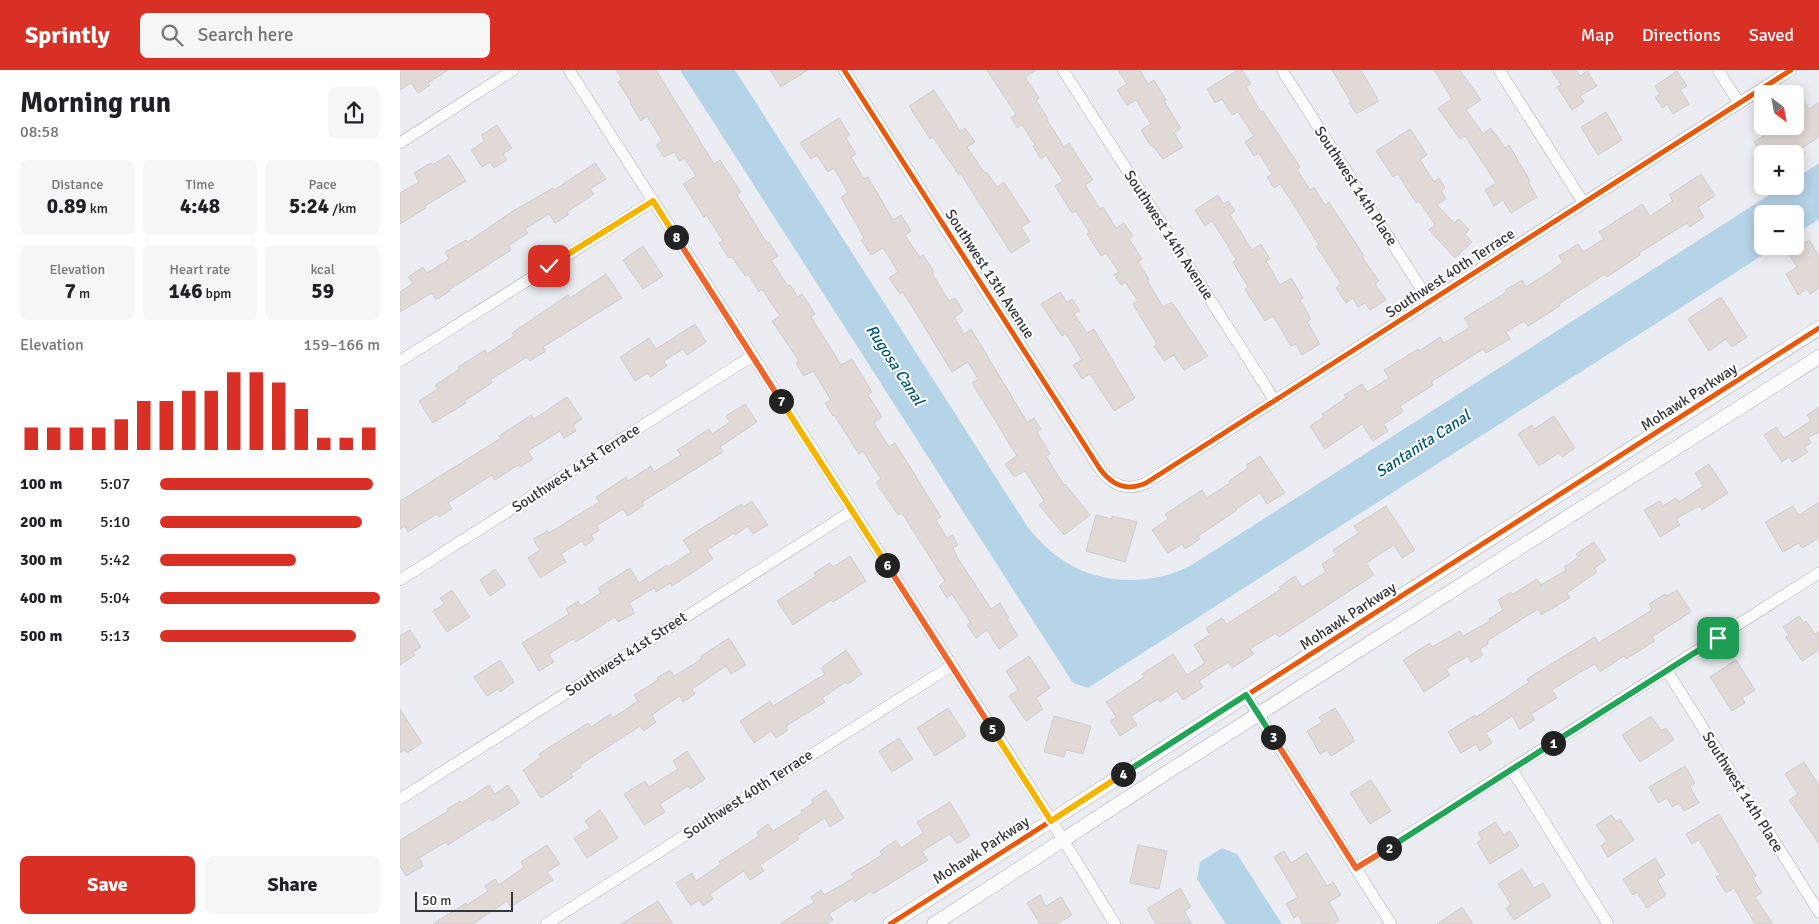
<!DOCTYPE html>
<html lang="en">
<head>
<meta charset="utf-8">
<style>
  body { margin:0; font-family:Signika,sans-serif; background:#f6f6f6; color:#202124; height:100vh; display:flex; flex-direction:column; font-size:19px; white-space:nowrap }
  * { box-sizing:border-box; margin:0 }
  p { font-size:16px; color:#757577 }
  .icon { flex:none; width:28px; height:28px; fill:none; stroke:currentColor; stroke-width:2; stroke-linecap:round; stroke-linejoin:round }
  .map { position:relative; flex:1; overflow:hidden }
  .details { display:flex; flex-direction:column; background:#fff; width:400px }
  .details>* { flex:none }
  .needle { width:32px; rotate:148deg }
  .buttons { position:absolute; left:1354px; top:15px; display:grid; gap:10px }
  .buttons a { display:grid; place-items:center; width:50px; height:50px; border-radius:8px; background:#fff; box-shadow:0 2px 12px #0003; font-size:25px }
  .scale { position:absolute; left:15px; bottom:12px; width:98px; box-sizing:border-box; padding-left:5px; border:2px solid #36373b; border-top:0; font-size:14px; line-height:18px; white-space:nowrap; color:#36373b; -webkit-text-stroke:4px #fff; paint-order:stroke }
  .pin { position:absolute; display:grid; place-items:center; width:42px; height:42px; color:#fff; margin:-21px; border-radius:10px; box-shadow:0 2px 8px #0006 }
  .km { position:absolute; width:25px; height:25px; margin:-12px; border-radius:50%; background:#222; color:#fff; font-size:14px; line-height:25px; text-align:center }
  .round { display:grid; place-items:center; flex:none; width:52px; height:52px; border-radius:8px; background:#f6f6f6 }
  .overview { display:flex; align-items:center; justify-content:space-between; height:85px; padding:0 20px }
  h1 { font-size:28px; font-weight:700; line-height:38px }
  .metrics { display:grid; grid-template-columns:repeat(3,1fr); gap:8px; height:85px; padding:5px 20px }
  .metrics div { display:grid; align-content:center; border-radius:8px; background:#f6f6f6; text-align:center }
  .metrics b { font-size:21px; font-weight:700 }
  .metrics small { font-size:14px; font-weight:400 }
  .metrics p { font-size:14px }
  .chart { height:140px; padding:10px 20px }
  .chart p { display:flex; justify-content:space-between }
  .chart svg { width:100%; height:90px; margin-top:5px; stroke:#d93025; stroke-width:6 }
  .cta { display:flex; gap:10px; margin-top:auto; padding:10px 20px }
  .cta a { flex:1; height:58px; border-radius:8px; background:#d93025; color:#fff; font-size:20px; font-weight:700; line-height:58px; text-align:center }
  .cta a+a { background:#f6f6f6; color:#202124 }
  ul { padding:0 20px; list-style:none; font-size:16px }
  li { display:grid; grid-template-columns:80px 60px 1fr; align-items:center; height:38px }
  li i { height:12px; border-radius:6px; background:#d93025 }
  header { display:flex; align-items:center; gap:30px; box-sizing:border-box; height:70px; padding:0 25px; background:#d93025; color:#fff }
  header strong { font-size:24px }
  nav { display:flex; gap:28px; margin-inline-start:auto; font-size:18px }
  .search { width:350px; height:45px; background:#f6f6f6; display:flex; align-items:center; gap:12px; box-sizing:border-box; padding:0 18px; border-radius:8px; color:#757577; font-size:19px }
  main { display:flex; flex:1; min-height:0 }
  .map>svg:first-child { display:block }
  .water { fill:#b6d4e7 }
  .building { fill:#e0d9d6; stroke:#cecdcf }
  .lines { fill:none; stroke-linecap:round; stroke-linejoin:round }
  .minor-casing { stroke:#adaeb2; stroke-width:12 }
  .tertiary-casing { stroke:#adaeb2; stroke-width:15 }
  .minor { stroke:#fcfcfd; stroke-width:11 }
  .tertiary { stroke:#fcfcfd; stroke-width:14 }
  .cycleway-casing { stroke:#fff; stroke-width:8 }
  .cycleway { stroke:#e8590c; stroke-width:5 }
  .split-1-casing { stroke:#fff; stroke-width:10 }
  .split-2-casing { stroke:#fff; stroke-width:10 }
  .split-3-casing { stroke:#fff; stroke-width:10 }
  .split-4-casing { stroke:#fff; stroke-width:10 }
  .split-5-casing { stroke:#fff; stroke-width:10 }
  .split-6-casing { stroke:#fff; stroke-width:10 }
  .split-7-casing { stroke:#fff; stroke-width:10 }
  .split-8-casing { stroke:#fff; stroke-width:10 }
  .split-9-casing { stroke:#fff; stroke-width:10 }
  .split-1 { stroke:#22a559; stroke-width:6 }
  .split-2 { stroke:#22a559; stroke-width:6 }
  .split-3 { stroke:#f0652b; stroke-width:6 }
  .split-4 { stroke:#22a559; stroke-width:6 }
  .split-5 { stroke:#f5b400; stroke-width:6 }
  .split-6 { stroke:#f0652b; stroke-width:6 }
  .split-7 { stroke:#f5b400; stroke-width:6 }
  .split-8 { stroke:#f0652b; stroke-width:6 }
  .split-9 { stroke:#f5b400; stroke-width:6 }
  .labels { text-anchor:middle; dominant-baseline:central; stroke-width:4; stroke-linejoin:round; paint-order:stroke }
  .street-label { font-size:15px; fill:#36373b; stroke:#fff }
  .water-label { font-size:16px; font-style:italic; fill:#055778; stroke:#fff }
</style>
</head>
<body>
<header>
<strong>Sprintly</strong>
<div class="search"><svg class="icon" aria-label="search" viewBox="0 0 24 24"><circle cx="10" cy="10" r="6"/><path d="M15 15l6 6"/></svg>Search here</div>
<nav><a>Map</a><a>Directions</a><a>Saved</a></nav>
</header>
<main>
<section class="details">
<div class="overview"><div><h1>Morning run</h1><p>08:58</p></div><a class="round"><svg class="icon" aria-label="share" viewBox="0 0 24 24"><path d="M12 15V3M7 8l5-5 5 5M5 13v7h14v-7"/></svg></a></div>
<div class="metrics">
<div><p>Distance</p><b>0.89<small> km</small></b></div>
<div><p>Time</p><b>4:48</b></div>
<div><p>Pace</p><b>5:24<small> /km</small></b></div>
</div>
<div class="metrics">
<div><p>Elevation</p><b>7<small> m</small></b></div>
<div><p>Heart rate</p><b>146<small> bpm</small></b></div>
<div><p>kcal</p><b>59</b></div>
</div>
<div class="chart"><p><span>Elevation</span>159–166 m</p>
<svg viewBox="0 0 160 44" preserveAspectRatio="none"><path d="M5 44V33M15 44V33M25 44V33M35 44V33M45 44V29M55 44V20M65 44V20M75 44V15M85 44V15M95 44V6M105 44V6M115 44V11M125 44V24M135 44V38M145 44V38M155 44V33"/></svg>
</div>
<ul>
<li><b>100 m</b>5:07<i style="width:97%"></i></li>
<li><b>200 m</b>5:10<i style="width:92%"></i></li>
<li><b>300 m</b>5:42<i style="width:62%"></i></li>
<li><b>400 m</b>5:04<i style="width:100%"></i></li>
<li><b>500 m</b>5:13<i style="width:89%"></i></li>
</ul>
<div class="cta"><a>Save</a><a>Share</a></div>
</section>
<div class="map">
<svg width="1419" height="854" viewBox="0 0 1419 854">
  <rect width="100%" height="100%" fill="#ecedf2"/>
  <!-- water -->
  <g class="water">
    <path d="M280,0H335L629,459C640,471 650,482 664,491C701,515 750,516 790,496L1383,116H1395V109L1419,93V149L1395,165V144H1362V176H1377L688,618L673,613Z"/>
    <path d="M822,778L837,784L882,854H826L797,809L800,792Z"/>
  </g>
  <!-- building -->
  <g class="building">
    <path d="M0,0H48L28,13L30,15L18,23L11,13L0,20Z"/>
    <path d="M216,0H256L314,94L320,90L341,122L337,125L367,173L369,172L378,186L371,190L388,216L390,215L398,227L402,224L415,244L411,247L441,295L452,289L472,322L468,325L482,347L474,353L489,377L495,373L541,447L536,450L547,468L552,465L558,475L553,478L557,487L591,539L600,533L609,548L607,549L618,566L599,579L587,560L576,568L567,555L570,552L552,524L547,528L539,516L545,511L502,443L498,445L476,413L481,409L463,381L459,384L434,345L433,346L425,333L431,330L413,301L404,306L396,293L399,291L372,251L380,246L362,219L359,222L348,204L345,206L332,187L329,188L319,173L323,171L306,145L304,147L283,114L296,106L284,88L280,91L274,82L264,87L256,75L262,71L247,46L241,51L230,33L231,32L218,12L222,9Z"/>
    <path d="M370,0H408L381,17Z"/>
    <path d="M587,0H636L625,7L639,28L636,30L648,49L647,50L664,77L669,73L693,110L685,115L700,139L703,137L716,158L724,153L733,166L729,169L742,189L738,192L749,209L747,210L763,237L772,232L808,286L784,300L774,285L764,291L754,276L757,274L733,234L738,231L725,212L721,215L714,205L719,202L706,183L701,186L687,164L690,163L676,141L672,143L655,116L663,111L646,85L641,89L633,76L635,75L622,55L618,58L611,48L616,44Z"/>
    <path d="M718,0H740L748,14L754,10L766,30L764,31L781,58L774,63L783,77L763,89L752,75L751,76L741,60L751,54L736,30L727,35L717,20L727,14Z"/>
    <path d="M838,0H842L851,14L846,17L861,42L863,41L900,97L897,99L910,120L914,117L925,135L929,132L964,186L962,187L979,211L975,214L986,230L970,240L965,233L958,237L953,228L946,233L936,218L941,214L916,176L919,175L892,132L880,114L874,118L867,107L872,104L859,83L854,86L845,72L854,66L838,42L832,45L822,29L815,33L807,19Z"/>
    <path d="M932,0H961L979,31L956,44L949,33L951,32Z"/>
    <path d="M1034,0H1060L1081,30L1066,40L1083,64L1091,58L1105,78L1109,75L1130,111L1128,112L1137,127L1111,143L1103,130L1094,136L1085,120L1096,113L1065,66L1060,69L1038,38L1052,29Z"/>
    <path d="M1151,0H1176L1180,6L1187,1L1197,16L1180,26L1184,32L1172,40L1157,17L1161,15Z"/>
    <path d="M1277,1L1287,16L1280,20L1289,34L1273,44L1267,34L1263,38L1255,27L1260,24L1255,16Z"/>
    <path d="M534,20L560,61L565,58L575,72L567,77L585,103L587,102L597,117L604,112L630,152L621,157L630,171L611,183L561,104L559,105L533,67L530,69L509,36Z"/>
    <path d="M1403,30L1409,39L1419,32V67L1402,78L1405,84H1361L1354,72L1372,60L1369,56H1395V36Z"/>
    <path d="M1206,42L1222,70L1198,85L1181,57Z"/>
    <path d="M439,48L450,65L446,68L456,84L451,87L464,109L468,107L493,150L501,145L511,161L505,165L520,188L523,185L534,202L532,203L549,231L555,228L563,241L554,247L564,264L571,259L627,352L634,348L641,359L637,362L650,384L646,386L664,415L665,414L690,445L664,465L639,435L644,431L625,401L614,407L605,394L617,386L572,313L578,309L568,292L552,302L503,222L500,224L489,208L498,202L483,178L471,185L461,170L464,168L441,127L448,123L434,98L428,102L417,85L411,89L400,73Z"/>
    <path d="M97,55L112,78L103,84L107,90L94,98L90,92L82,97L71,80L85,71L81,65Z"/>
    <path d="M1010,59L1027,85L1020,90L1034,112L1039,108L1045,118L1041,121L1046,129L1037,135L1054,153L1059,149L1069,160L1065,164L1072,172L1055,188L1029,160L1035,155L1019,131L1016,133L998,104L993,107L976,81Z"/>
    <path d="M49,85L66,111L25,136L26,138L0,154V123L19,112L14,103L31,93L32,95Z"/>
    <path d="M195,93L206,109L190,119L194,124L167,142L168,145L155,153L149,144L125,159L128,163L108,176L111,180L49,220L50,221L36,230L32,223L0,242V222L13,213L8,207L23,197L27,203L49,189L45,182L66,170L68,172L113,141L153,118L154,120Z"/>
    <path d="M1301,104L1315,126L1298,137L1304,147L1290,157L1287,153L1239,183L1240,185L1207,207L1205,204L1159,234L1160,236L1128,256L1124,251L1106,262L1110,269L1086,283L1083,279L1031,312L1033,315L1000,336L1003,342L984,354L988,361L973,371L962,354L925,379L910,356L924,347L922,344L946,328L944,325L962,314L967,322L989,308L984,300L1018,279L1019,281L1040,267L1044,273L1070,257L1064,248L1107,222L1105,220L1122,210L1126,217L1148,203L1163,192L1159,186L1178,174L1183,182L1204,169L1199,162L1242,134L1250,146L1273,131L1269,125Z"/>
    <path d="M818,125L824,134L828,131L835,141L830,145L852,180L861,174L870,189L866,191L880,215L891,208L903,228L900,230L911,249L907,252L920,274L902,285L896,274L891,276L873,246L865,251L845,219L848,217L833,192L836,190L828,176L812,151L805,156L795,140Z"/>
    <path d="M1409,170L1419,186V218L1410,224L1407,219L1398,225L1386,204L1397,197L1388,183Z"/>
    <path d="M243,176L263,206L243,219L223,190Z"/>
    <path d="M206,204L222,228L143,277L146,281L130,291L127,287L90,310L92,313L64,331L66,333L33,353L19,331L38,319L35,315L60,299L58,297L85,280L87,284L114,266L112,263L168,225L170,228Z"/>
    <path d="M660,222L667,232L672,229L680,241L674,244L687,263L694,259L735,328L714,341L690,304L682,309L673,295L682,290L666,264L662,266L641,234Z"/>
    <path d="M1321,227L1347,267L1332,277L1326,269L1309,281L1288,249Z"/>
    <path d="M295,254L306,272L287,285L283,279L264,291L267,296L250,307L248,303L235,311L220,287L249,268L256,279Z"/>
    <path d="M167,327L182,349L173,355L176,361L164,368L160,361L128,381L133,389L120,397L118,395L95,410L92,405L48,433L52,439L39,447L37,444L8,462L5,456L0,459V431L101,368L99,366L131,345L134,349Z"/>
    <path d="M345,334L357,352L320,377L323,382L242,432L244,435L228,446L223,439L196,456L199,460L191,465L194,470L185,476L182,471L161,484L166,492L140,508L128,488L140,480L133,469L148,461L149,463L199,432L196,427L226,407L228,411L251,396L254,402L281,385L277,380L309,359L312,364L330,352L326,346Z"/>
    <path d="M1419,337V364L1418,362L1408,368L1411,373L1404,377L1408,382L1392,392L1389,387L1382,392L1364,365L1376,357L1384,368L1411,351L1407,345Z"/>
    <path d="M1154,346L1175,378L1162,387L1159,383L1139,396L1118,364L1132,355L1134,359Z"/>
    <path d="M860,386L885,423L867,434L860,423L836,439L837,440L798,466L800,469L785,479L782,474L768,483L752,460L768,449L765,444L802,420L807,428L830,413L829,411L848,398L846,395Z"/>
    <path d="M1309,394L1328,423L1302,440L1299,436L1276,449L1280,455L1260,467L1244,440L1260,431L1263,436L1276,428L1279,432L1303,416L1295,403Z"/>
    <path d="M352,431L368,455L353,464L348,456L335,465L334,463L307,480L313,489L272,516L270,513L256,522L254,518L229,533L235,543L218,552L215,547L176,572L173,569L149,584L154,592L139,601L122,573L169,544L166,539L178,531L181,536L201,523L198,518L230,498L239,513L267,495L268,497L291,482L283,470L341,434L343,437Z"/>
    <path d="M1419,432V468L1402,478L1399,473L1383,482L1365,452L1393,436L1399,445Z"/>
    <path d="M986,436L1015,480L1002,488L994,475L966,493L974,505L879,567L876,563L850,579L854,584L832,598L828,592L799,611L803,617L783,630L777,621L760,632L758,629L731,646L737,655L720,666L710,651L716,647L706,632L744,607L742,604L773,584L787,605L805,593L794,575L810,565L806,558L822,548L827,554L881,519L879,517L895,506L902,517L926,502L922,494L936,485L933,480L959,463L954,456Z"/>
    <path d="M696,445L712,449V446L737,452L725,492L686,481Z"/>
    <path d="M1194,472L1206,490L1194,498L1197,502L1167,523L1170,528L1141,545L1138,539L1087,571L1088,574L1080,579L1083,585L1071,592L1068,586L1046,599L1050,605L1024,622L1003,590L1030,573L1032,577L1060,561L1063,566L1090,551L1089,549L1103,540L1098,530L1111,522L1113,524L1137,509L1141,515L1166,500L1164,497L1179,487L1176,484Z"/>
    <path d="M450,486L466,511L433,532L431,530L393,555L377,531L416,506L414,503L430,493L433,497Z"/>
    <path d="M95,499L106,515L90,526L80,510Z"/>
    <path d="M52,520L70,547L47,562L33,541L44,534L40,528Z"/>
    <path d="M1277,520L1291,542L1252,567L1255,571L1226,589L1224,586L1200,602L1195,594L1179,603L1152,620L1157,628L1131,644L1134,650L1120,659L1112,646L1086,663L1092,673L1080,681L1076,674L1061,683L1048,662L1075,645L1076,647L1129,612L1127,609L1195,567L1198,573L1252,540L1249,534L1265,524L1267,526Z"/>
    <path d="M1399,546L1404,553L1406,551L1415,564L1419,561V580L1402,591L1386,567L1389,565L1383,557Z"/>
    <path d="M10,560L21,577L13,582L15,585L0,595V566Z"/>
    <path d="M329,568L346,595L331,604L326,596L292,619L295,624L283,632L280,626L260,639L252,645L256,652L244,661L240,656L180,695L181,697L171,704L173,707L141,728L123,700L141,687L139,684L188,653L191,657L210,644L213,648L238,631L234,625L258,610L257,608L270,600L274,606L302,589L301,586Z"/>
    <path d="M446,580L462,604L448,614L446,612L422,628L425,632L386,656L388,660L376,668L371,661L354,673L340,651L370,631L373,636L425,604L421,598Z"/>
    <path d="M629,586L650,618L636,628L643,639L626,651L609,626L618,620L606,601Z"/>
    <path d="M100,590L114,612L100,622L98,619L87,626L74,607Z"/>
    <path d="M1336,590L1355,620L1342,628L1345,633L1332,641L1310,607Z"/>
    <path d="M548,638L566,666L535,686L517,658Z"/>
    <path d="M935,638L955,671L931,686L927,680L920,684L907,661L922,652L919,647Z"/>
    <path d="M0,639L22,673L7,683L5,680L0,683Z"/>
    <path d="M654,646L691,656L683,684L666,680L664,687L644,682Z"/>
    <path d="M1251,646L1261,660L1266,658L1274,670L1240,692L1222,665Z"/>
    <path d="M499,668L513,689L492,702L479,681Z"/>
    <path d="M287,681L305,709L290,719L288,716L260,734L265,742L244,755L224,724L245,711L249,717L278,699L273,691Z"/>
    <path d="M1404,692L1419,715V774L1389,730L1398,724L1385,704Z"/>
    <path d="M1285,696L1295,713L1290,717L1299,733L1284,741L1279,733L1272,737L1267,728L1258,733L1249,717Z"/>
    <path d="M971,710L991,741L970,754L950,723Z"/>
    <path d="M89,715L95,724L108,715L120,733L92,751L90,748L48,775L46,772L19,788L23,796L6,806L0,796V770L48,741L47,739L60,731L62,733Z"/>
    <path d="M426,720L444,748L430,757L425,748L397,766L399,769L360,795L364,801L350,810L344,801L310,824L313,829L303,836L299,830L291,836L276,813L292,803L296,811L321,794L319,792L359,766L357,762L368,754L373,761L402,743L401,741L413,733L411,730Z"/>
    <path d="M550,732L570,766L557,774L550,764L522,781L528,790L473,824L471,821L455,832L453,828L429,844L433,850L426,854H380L414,832L411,827L421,820L424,825L454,808L451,804L482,785L480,781L496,770L501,778L523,763L517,752Z"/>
    <path d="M200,740L218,768L187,788L174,768L190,758L185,751Z"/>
    <path d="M1319,744L1356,806L1353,808L1362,823L1355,827L1373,854H1355L1334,818L1326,823L1316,807L1320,805L1299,770L1292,774L1286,764Z"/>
    <path d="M1211,745L1216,751L1220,749L1234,770L1208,787L1201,776L1207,771L1196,755Z"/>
    <path d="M1095,752L1104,765L1110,761L1119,776L1090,794L1077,773L1082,769L1078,763Z"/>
    <path d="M147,775L160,794L147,802L153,810L111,837L107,831L73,854H33L66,833L67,835L88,821L85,816L95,809L99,815L124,797L121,792Z"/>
    <path d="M738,775L767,781L759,819L730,813Z"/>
    <path d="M884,781L891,793L907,783L927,816L933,812L941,825L929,832L939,850L933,854H903L898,845L894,848L886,834L898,827L874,787Z"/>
    <path d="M1255,788L1265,805L1257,810L1266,825L1247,838L1237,822L1233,825L1223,809Z"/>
    <path d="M1122,799L1134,818L1143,813L1151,826L1114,850L1106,838L1111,834L1098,814Z"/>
    <path d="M780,818L791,837L784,841L792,854H756L747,839Z"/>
    <path d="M640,825L646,836L661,827L672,845L657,854H640L627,833Z"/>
    <path d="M258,831L273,854H221Z"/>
    <path d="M1062,837L1073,854H1037Z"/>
  </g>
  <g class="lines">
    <!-- minor casing -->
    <g class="minor-casing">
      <g id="minor">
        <path d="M169,0L646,742L715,854"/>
        <path d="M444,0L700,399C712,415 726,422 746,413L1391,0"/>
        <path d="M663,0L875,331"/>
        <path d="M882,0L1029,231"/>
        <path d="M1099,0L1183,132"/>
        <path d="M1318,0L1339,33"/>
        <path d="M0,73L113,0"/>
        <path d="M0,291L253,131"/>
        <path d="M0,510L352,286"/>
        <path d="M1267,601L1419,842"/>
        <path d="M846,625L991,854"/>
        <path d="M1112,700L1208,854"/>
        <path d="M0,729L452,441"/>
        <path d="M956,798L1419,503"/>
        <path d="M146,854L551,596"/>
      </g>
    </g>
    <!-- tertiary casing -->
    <g class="tertiary-casing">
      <g id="tertiary">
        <path d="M490,854L1419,258"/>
        <path d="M534,854L766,703L1419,287"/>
      </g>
    </g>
    <!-- minor -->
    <use href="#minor" class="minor"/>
    <!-- tertiary -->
    <use href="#tertiary" class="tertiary"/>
    <!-- cycleway casing -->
    <g class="cycleway-casing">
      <g id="cycleway">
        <path d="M444,0L700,399C712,415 726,422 746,413L1391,0"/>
        <path d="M490,854L1419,258"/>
      </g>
    </g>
    <!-- cycleway -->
    <use href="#cycleway" class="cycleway"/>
  </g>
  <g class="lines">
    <!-- split-1 casing -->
    <g class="split-1-casing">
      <path id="split-1" d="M1153,673L1318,568"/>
    </g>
    <!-- split-2 casing -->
    <g class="split-2-casing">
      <path id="split-2" d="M989,778L1153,673"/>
    </g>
    <!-- split-3 casing -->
    <g class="split-3-casing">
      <path id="split-3" d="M873,667L956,798L989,778"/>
    </g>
    <!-- split-4 casing -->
    <g class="split-4-casing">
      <path id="split-4" d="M723,704L846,625L873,667"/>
    </g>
    <!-- split-5 casing -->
    <g class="split-5-casing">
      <path id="split-5" d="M592,659L651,751L723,704"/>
    </g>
    <!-- split-6 casing -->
    <g class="split-6-casing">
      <path id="split-6" d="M487,495L592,659"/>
    </g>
    <!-- split-7 casing -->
    <g class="split-7-casing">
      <path id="split-7" d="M381,331L487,495"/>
    </g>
    <!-- split-8 casing -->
    <g class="split-8-casing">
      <path id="split-8" d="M276,167L381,331"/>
    </g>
    <!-- split-9 casing -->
    <g class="split-9-casing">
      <path id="split-9" d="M149,196L253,131L276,167"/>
    </g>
    <!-- split-1 -->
    <use href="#split-1" class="split-1"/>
    <!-- split-2 -->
    <use href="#split-2" class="split-2"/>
    <!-- split-3 -->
    <use href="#split-3" class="split-3"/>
    <!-- split-4 -->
    <use href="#split-4" class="split-4"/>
    <!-- split-5 -->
    <use href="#split-5" class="split-5"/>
    <!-- split-6 -->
    <use href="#split-6" class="split-6"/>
    <!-- split-7 -->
    <use href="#split-7" class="split-7"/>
    <!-- split-8 -->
    <use href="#split-8" class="split-8"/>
    <!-- split-9 -->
    <use href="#split-9" class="split-9"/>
  </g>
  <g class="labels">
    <!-- street labels -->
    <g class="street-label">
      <text transform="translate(956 116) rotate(57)">Southwest 14th Place</text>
      <text transform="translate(769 165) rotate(57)">Southwest 14th Avenue</text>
      <text transform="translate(1050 203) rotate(-33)">Southwest 40th Terrace</text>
      <text transform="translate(590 204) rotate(57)">Southwest 13th Avenue</text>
      <text transform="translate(1289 327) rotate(-33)">Mohawk Parkway</text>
      <text transform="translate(176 398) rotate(-33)">Southwest 41st Terrace</text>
      <text transform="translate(948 546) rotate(-33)">Mohawk Parkway</text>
      <text transform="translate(226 584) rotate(-33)">Southwest 41st Street</text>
      <text transform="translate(1343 722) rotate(58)">Southwest 14th Place</text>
      <text transform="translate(348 724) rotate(-33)">Southwest 40th Terrace</text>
      <text transform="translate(581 780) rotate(-33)">Mohawk Parkway</text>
    </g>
    <!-- water labels -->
    <g class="water-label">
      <text transform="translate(495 295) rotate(57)">Rugosa Canal</text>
      <text transform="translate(1023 374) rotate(-33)">Santanita Canal</text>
    </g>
  </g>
</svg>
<div class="buttons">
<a><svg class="needle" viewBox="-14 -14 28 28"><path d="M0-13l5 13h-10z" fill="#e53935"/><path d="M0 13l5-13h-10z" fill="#757577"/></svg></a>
<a>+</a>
<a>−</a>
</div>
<div class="scale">50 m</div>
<div class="pin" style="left:1318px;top:568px;background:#1e9e55"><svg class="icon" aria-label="arrive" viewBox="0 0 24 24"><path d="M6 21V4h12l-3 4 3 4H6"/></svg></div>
<div class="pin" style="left:149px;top:196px;background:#d93025"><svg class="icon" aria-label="check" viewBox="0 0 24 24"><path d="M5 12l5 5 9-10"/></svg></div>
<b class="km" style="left:1153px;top:673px">1</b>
<b class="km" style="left:989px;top:778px">2</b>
<b class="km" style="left:873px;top:667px">3</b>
<b class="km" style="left:723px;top:704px">4</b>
<b class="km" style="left:592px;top:659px">5</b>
<b class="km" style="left:487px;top:495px">6</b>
<b class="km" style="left:381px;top:331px">7</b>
<b class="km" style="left:276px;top:167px">8</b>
</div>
</main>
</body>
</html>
